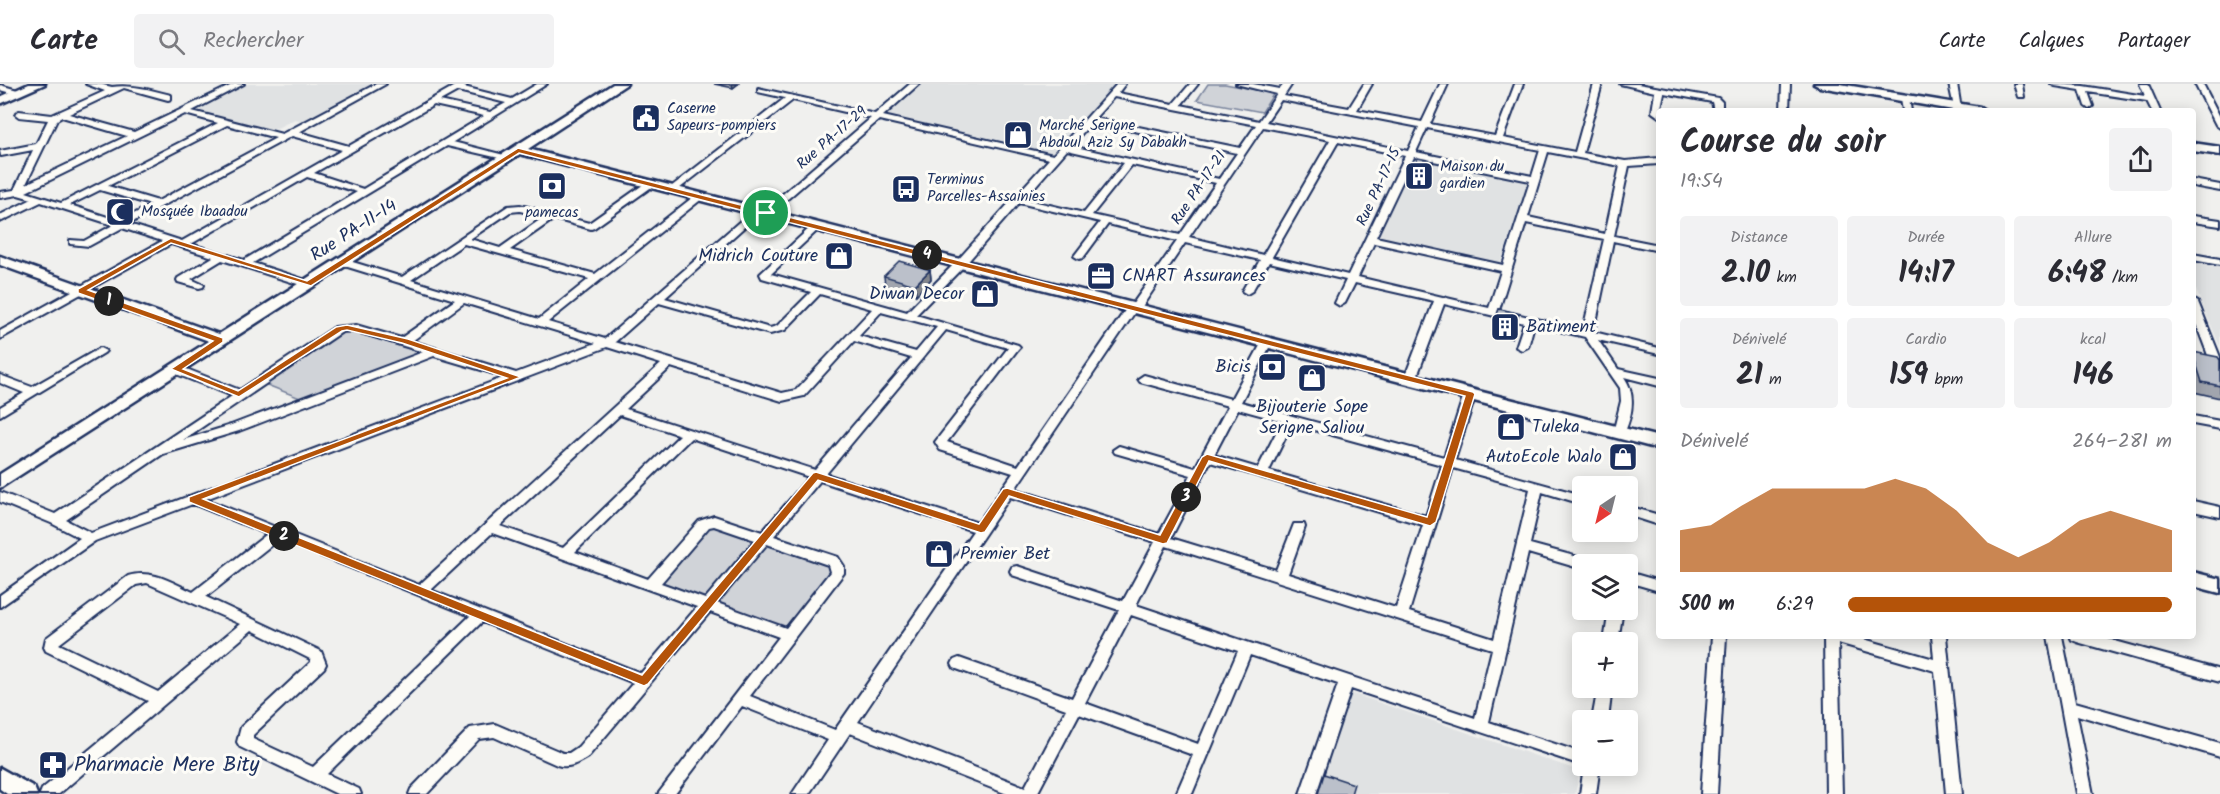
<!DOCTYPE html>
<html lang="fr">
<head>
<meta charset="utf-8">
<style>
  body { margin:0; font-family:Kalam,sans-serif; background:#f2f2f3; color:#2b2b33; height:100vh; display:flex; flex-direction:column; font-size:22px; white-space:nowrap }
  * { box-sizing:border-box; margin:0 }
  p { font-size:20px; color:#7c7c81 }
  .icon { flex:none; width:33px; height:33px; fill:none; stroke:currentColor; stroke-width:2; stroke-linecap:round; stroke-linejoin:round }
  .map { position:relative; flex:1; overflow:hidden }
  .drawer { position:absolute; left:1656px; top:24px; width:540px; height:531px; display:flex; flex-direction:column; background:#fff; border-radius:6px; box-shadow:0 3px 15px #0003 }
  .drawer>* { flex:none }
  .needle { width:39px; rotate:215deg }
  .controls { position:absolute; left:1572px; top:392px; display:grid; gap:12px }
  .controls a { display:grid; place-items:center; width:66px; height:66px; border-radius:6px; background:#fff; box-shadow:0 3px 15px #0003; font-size:30px }
  .pin { position:absolute; display:grid; place-items:center; width:51px; height:51px; color:#fff; margin:-26px; border:3px solid #fff; border-radius:50%; box-shadow:0 2px 6px #0007 }
  .km { position:absolute; width:30px; height:30px; margin:-15px; border-radius:50%; background:#222; color:#fff; font-size:16px; line-height:30px; text-align:center }
  .round { display:grid; place-items:center; flex:none; width:63px; height:63px; border-radius:6px; background:#f2f2f3 }
  .summary { display:flex; align-items:center; justify-content:space-between; height:102px; padding:0 24px }
  h1 { font-size:33px; font-weight:600; line-height:45px }
  .stats { display:grid; grid-template-columns:repeat(3,1fr); gap:9px; height:102px; padding:6px 24px }
  .stats div { display:grid; align-content:center; border-radius:6px; background:#f2f2f3; text-align:center }
  .stats b { font-size:30px; font-weight:600 }
  .stats small { font-size:16px; font-weight:400 }
  .stats p { font-size:16px }
  .chart { height:168px; padding:12px 24px }
  .chart p { display:flex; justify-content:space-between }
  .chart svg { width:100%; height:108px; margin-top:6px; fill:#b45309; opacity:.7 }
  ul { padding:0 24px; list-style:none; font-size:20px }
  li { display:grid; grid-template-columns:96px 72px 1fr; align-items:center; height:45px }
  li i { height:15px; border-radius:8px; background:#b45309 }
  header { display:flex; align-items:center; gap:36px; box-sizing:border-box; height:84px; padding:0 30px; background:#fff; border-bottom:2px solid #e1e1e2 }
  header strong { font-size:28px }
  nav { display:flex; gap:33px; margin-inline-start:auto; font-size:21px }
  .search { width:420px; height:54px; background:#f2f2f3; display:flex; align-items:center; gap:15px; box-sizing:border-box; padding:0 21px; border-radius:6px; color:#7c7c81; font-size:22px }
  .map>svg:first-child { display:block }
  .built { fill:#e0e2e3 }
  .green { fill:#d0d3d8; stroke:#76819b; stroke-width:1.5 }
  .lines { fill:none; stroke-linecap:round; stroke-linejoin:round }
  .street-casing { stroke:#1b2f5e; stroke-width:4 }
  .secondary-casing { stroke:#1b2f5e; stroke-width:5 }
  .street { fill:#fdfcf7; fill-rule:evenodd }
  .secondary { fill:#fdfcf7; fill-rule:evenodd }
  .wall { fill:#a1a5ae; stroke:#1b2f5e; stroke-width:1.5 }
  .shaded-wall { fill:#83868d; stroke:#1b2f5e; stroke-width:1.5 }
  .building { fill:#bbc0ca; stroke:#1b2f5e; stroke-width:1.5 }
  .route { fill:#b45309; stroke:#fff; stroke-width:1.5; fill-rule:evenodd }
  .labels { text-anchor:middle; dominant-baseline:central; stroke-width:6; stroke-linejoin:round; paint-order:stroke }
  .far-poi-label { font-size:15px; fill:#1b2f5e; stroke:#fdfcf7; text-anchor:start }
  .far-street-label { font-size:15px; fill:#1b2f5e; stroke:#fdfcf7 }
  .street-label { font-size:18px; fill:#1b2f5e; stroke:#fdfcf7 }
  .poi-label { font-size:18px; fill:#1b2f5e; stroke:#fdfcf7; text-anchor:end }
  .near-poi-label { font-size:21px; fill:#1b2f5e; stroke:#fdfcf7; text-anchor:start }
</style>
</head>
<body>
<header>
<strong>Carte</strong>
<div class="search"><svg class="icon" aria-label="search" viewBox="0 0 24 24"><circle cx="10" cy="10" r="6"/><path d="M15 15l6 6"/></svg>Rechercher</div>
<nav><a>Carte</a><a>Calques</a><a>Partager</a></nav>
</header>
<div class="map">
<svg width="2220" height="710" viewBox="0 0 2220 710">
  <rect width="100%" height="100%" fill="#f0f0ee"/>
  <filter id="ink" filterUnits="userSpaceOnUse"><feTurbulence type="fractalNoise" baseFrequency=".0167" numOctaves="2"/><feDisplacementMap in="SourceGraphic" scale="12" xChannelSelector="R" yChannelSelector="G"/><feConvolveMatrix kernelMatrix="1 2 1 2 8 2 1 2 1" color-interpolation-filters="sRGB"/></filter>
  <g filter="url(#ink)">
    <!-- built -->
    <g class="built">
      <path d="M242,0H377L307,38L295,35L271,47L191,25Z"/>
      <path d="M918,0H1116L1051,70L881,31Z"/>
      <path d="M1416,74L1529,97L1500,180L1377,154Z"/>
      <path d="M2193,176L2220,181V262L2193,199Z"/>
      <path d="M1351,609L1580,687L1575,710H1318Z"/>
    </g>
    <!-- green -->
    <g class="green">
      <path d="M1208,0H1225L1274,9L1262,28L1197,16Z"/>
      <path d="M343,245L424,269L305,316L262,299Z"/>
      <path d="M704,438L835,484L786,546L651,496Z"/>
    </g>
    <g class="lines">
      <!-- street casing -->
      <g class="street-casing">
        <g id="street">
          <path d="M86,0H99L112,3C130,0 152,6 171,11V15L168,16L124,4L69,30L134,48L234,0H244L192,27L282,50L376,0H386L299,48L349,62L458,0H468L464,3L512,15L537,0H547L453,58L508,72V76L447,62L253,179L312,198L313,200L312,202H304L222,176L191,195L204,201L203,203L199,204L178,198L177,196L178,194L213,173L171,160L0,255V247L162,157L122,144L89,162L70,160V156L84,157L113,141L41,118L0,138V131L32,115L18,111L0,114V108L14,106L33,66L1,72L0,67L36,60L48,36L19,33L15,30L19,27L52,31L105,7ZM458,7L506,19L490,28L440,17ZM434,21L484,32L363,105L314,89ZM185,30L218,39L61,119L26,108ZM62,33L127,52L26,100L57,36ZM227,41L276,54L158,117L108,102ZM292,52L342,66L182,157L129,140ZM307,93L357,108L244,176L191,160ZM100,106L151,121L120,137L70,121Z"/>
          <path d="M910,0H919L883,32L1053,71L1117,0H1125L1118,9L1173,20L1190,0H1198L1181,21L1259,37L1277,10L1236,0H1253L1280,5L1284,0H1292L1284,12L1349,24L1364,0H1372L1357,26L1422,38L1440,0H1448L1430,40L1495,52L1515,0H1523L1503,54L1575,68L1594,0H1602L1583,69L1625,77L1659,74V80L1629,82L1614,152L1659,161V167L1613,157L1594,248L1659,264V270L1598,256L1618,285L1659,294V302L1624,293C1637,311 1632,333 1623,352L1619,353L1613,349L1621,317L1620,304L1585,253L1534,241L1528,263L1522,266L1516,263L1524,239L1444,220L1416,295L1410,299L1404,295L1434,217L1355,199L1345,219L1340,222L1335,219L1346,196L1269,178L1252,207L1247,210L1242,207L1260,176L1185,159L1139,227L1135,228L1015,405L1159,450L1191,391L1115,369L1113,366L1119,362L1195,384L1228,322L1140,298L1138,295L1144,291L1231,315L1262,258L1267,255L1272,258L1241,318L1444,373L1464,310L1470,306L1474,307L1476,310L1455,376L1582,411V420L1542,408L1530,460L1589,476L1591,480H1582V485L1528,469L1489,638L1582,669V681H1600L1596,710H1580L1584,682L1351,605L1316,710H1300L1338,600L1250,571L1192,710H1176L1193,671L1079,630L1037,710H1007L850,649L809,710H792L828,656L742,622L675,710H658L779,553L710,528L588,673C578,679 569,685 557,681L494,653L479,655L427,710H409L411,705L470,644L495,640L563,669H569L578,663L633,599L482,538L327,690L359,705L361,710H337L240,663L237,658L241,643L311,578L310,575L252,546L59,710H40L42,705L148,617L46,567L44,563L46,554L128,492C152,485 171,498 193,508L267,450L193,420L95,457L0,523V511L80,454L51,439L0,418V408L55,430L232,312L171,288L169,285L171,282H179L240,306L335,243L356,241L401,254L455,216L338,180V176H346L402,193L508,122L520,121L589,139L647,98H653V102L594,144L591,145L554,135L510,166L595,190L697,110H703V114L548,238L605,255L754,125H760V129L665,214L770,244L777,242L811,208L762,194L760,190L814,140H820V144L771,190L907,228L956,178L1049,75L879,36L769,131L766,132L761,129L763,127L871,34L793,16L675,108H669L667,106L785,14L758,8V4L875,30ZM1114,13L1256,41L1240,64L1095,34ZM1281,16L1419,43L1408,67L1266,38ZM1092,38L1237,69L1219,95L1071,62ZM1263,43L1330,56L1263,171L1189,153ZM1427,44L1540,66L1532,92L1416,68ZM1338,58L1405,72L1348,191L1272,173ZM1067,66L1124,79L1084,129L1024,115ZM1548,68L1620,82L1605,150L1528,133ZM1414,73L1530,97L1503,181L1376,153ZM1132,81L1216,99L1180,151L1092,131ZM1019,119L1100,138L1074,172L1079,175L1083,174L1108,140L1177,157L1132,221L1128,222L1018,382L947,358L1018,265L1020,263L1018,261L916,231L964,182ZM520,127L544,133L500,164L470,155L510,128ZM1526,139L1604,155L1583,246L1499,226ZM1374,159L1501,187L1489,224L1358,193ZM464,160L589,195L539,235L411,196ZM820,210L872,225L796,306L782,309L615,258L659,219L770,250L785,246ZM464,219L596,259L516,289L412,257ZM881,228L937,243L916,268L859,252ZM946,246L1008,264L935,358L940,366L1013,389L978,439L826,390ZM355,247L423,268L231,341L183,356L342,248ZM854,257L911,274L815,386L626,325L671,283L782,317L804,312ZM607,263L661,280L419,501L206,415ZM434,272L505,293L91,449L66,436L163,370L239,347ZM1238,325L1282,337L1258,384L1214,371ZM620,331L680,351L563,464L500,442ZM1292,340L1442,381L1426,432L1269,387ZM691,354L809,393L762,448L714,432L699,437L648,495L575,468ZM1210,378L1423,441L1396,524L1288,490L1305,443L1304,440H1294L1276,486L1171,454ZM1453,384L1530,405L1494,555L1409,528ZM820,397L973,447L835,646L750,612L844,489V482L838,473L774,452ZM1010,413L1155,458L1123,517L1017,482L1012,483L1010,487L1012,491L1119,526L1072,614L959,574L954,576L952,580L954,584L1066,625L1025,703L858,638ZM714,442L755,456L705,515L661,499L709,443ZM492,449L697,523L641,589L431,506ZM279,455L470,532L313,683L253,655V651L324,584L326,580L321,567L206,513ZM767,460L828,481L830,488L786,544L717,519ZM1166,462L1492,565L1475,634L1136,521ZM147,499L240,540L158,608L59,560L136,501ZM1131,531L1238,567L1198,660L1085,619Z"/>
          <path d="M1620,0H1638L1718,14L1722,18V27H1714L1712,18L1664,9L1659,33L1652,28L1655,8Z"/>
          <path d="M1782,0H1790L1789,27H1781Z"/>
          <path d="M1949,0H1957L1961,25L1954,23Z"/>
          <path d="M2014,0H2022L2024,13H2018Z"/>
          <path d="M2051,0L2083,2L2145,12L2140,0H2148L2160,27H2152L2147,17L2088,8L2093,22L2089,25L2085,22L2080,6L2055,2Z"/>
          <path d="M2195,0H2203L2220,33V44L2216,41Z"/>
          <path d="M0,1L21,7L22,9L18,11L0,6Z"/>
          <path d="M1905,11L1909,14L1911,27H1903L1901,14Z"/>
          <path d="M2193,96L2220,101V107L2193,102Z"/>
          <path d="M2193,132L2220,136V142L2193,138Z"/>
          <path d="M2193,170L2220,175V181L2193,176Z"/>
          <path d="M2193,215L2198,218L2220,273V291L2214,287L2193,232Z"/>
          <path d="M100,264L106,267L104,269L0,332V323L24,309L0,299V291L32,303Z"/>
          <path d="M2193,332L2220,337V345L2193,340Z"/>
          <path d="M2193,417L2220,423V433L2193,427Z"/>
          <path d="M1628,422L1659,431V441L1628,431Z"/>
          <path d="M1628,488L1659,497V507L1628,498Z"/>
          <path d="M1609,525H1623L1618,558H1604Z"/>
          <path d="M1712,552H1726L1717,710H1701Z"/>
          <path d="M1824,552H1853L1934,575L1932,552H1946L1962,710H1946L1935,587L1838,559L1842,710H1826Z"/>
          <path d="M2048,552H2062L2075,618L2220,659V673L2077,631L2093,710H2077Z"/>
          <path d="M2070,552H2097L2220,586V598L2077,558L2072,556Z"/>
          <path d="M1598,603H1612L1608,636H1592Z"/>
        </g>
      </g>
      <!-- secondary casing -->
      <g class="secondary-casing">
        <g id="secondary">
          <path d="M29,0H45L0,20V13Z"/>
          <path d="M613,0H627L528,65L1659,353V365L520,70L0,404V390L209,257L0,181V172L219,250Z"/>
          <path d="M1814,0H1840L1980,23L1986,27H1959L1820,3Z"/>
          <path d="M2193,59L2220,63V71L2193,67Z"/>
          <path d="M2193,488L2220,495V509L2193,502Z"/>
          <path d="M0,684L34,703L37,710H7L0,705Z"/>
        </g>
      </g>
      <!-- street -->
      <use href="#street" class="street"/>
      <!-- secondary -->
      <use href="#secondary" class="secondary"/>
    </g>
    <!-- wall -->
    <g class="wall">
      <path d="M714,0H738L733,4Z"/>
      <path d="M1433,77L1431,86L1422,101L1408,98L1410,89Z"/>
      <path d="M930,186L931,195L916,211L885,202L884,192Z"/>
      <path d="M1499,225L1519,230L1511,254L1492,249Z"/>
      <path d="M2193,268L2220,276V314L2194,308L2193,305Z"/>
    </g>
    <!-- shaded-wall -->
    <g class="shaded-wall">
      <path d="M732,0H738L733,4Z"/>
      <path d="M1433,77L1431,86L1422,101L1424,92Z"/>
      <path d="M930,186L931,195L916,211L915,201Z"/>
    </g>
    <!-- building -->
    <g class="building">
      <path d="M1418,74L1433,77L1424,92L1410,89Z"/>
      <path d="M899,177L930,186L915,201L884,192Z"/>
      <path d="M1499,225L1519,230L1514,244L1494,239Z"/>
      <path d="M2193,268L2218,273L2220,276V302L2202,298L2193,270Z"/>
      <path d="M1324,690L1354,700L1351,710H1318Z"/>
    </g>
  </g>
  <!-- route -->
  <path class="route" d="M518,64L1473,308L1475,310L1436,438L1430,442L1209,377L1167,459L1163,460L1009,412L985,448L981,449L818,396L648,600L644,602L189,418V413L507,294L402,259L347,246L342,247L239,313L171,285L213,257L78,209V205L171,154L307,197ZM519,69L1465,312L1427,433L1207,370L1202,373L1160,451L1007,404L1003,405L979,440L816,388L813,389L642,591L203,415L521,293L408,255L347,241L336,243L238,307L183,285L223,258V254L88,206L171,159L311,202Z"/>
  <!-- icons -->
  <defs>
    <g id="civic-square" transform="scale(1.5)"><rect x="-9" y="-9" width="18" height="18" rx="4" fill="#1b2f5e" stroke="#fdfcf7"/><path d="M-.6-6.5H3V-4.5H.6V-3L4-1V1h2V6H-6V1h2V-1L-.6-3ZM-1.2 2.5V6h2.4V2.5Z" fill="#fff"/></g>
    <g id="shop-square" transform="scale(1.5)"><rect x="-9" y="-9" width="18" height="18" rx="4" fill="#1b2f5e" stroke="#fdfcf7"/><path d="M-5-2.5h2.3a2.7 3.5 0 0 1 5.4 0H5L5.5 6h-11ZM-1.5-2.5h3a1.5 2.3 0 0 0-3 0Z" fill="#fff"/></g>
    <g id="building-square" transform="scale(1.5)"><rect x="-9" y="-9" width="18" height="18" rx="4" fill="#1b2f5e" stroke="#fdfcf7"/><path d="M-4-6H4V6H1V3H-1V6H-4ZM-2.5-4.3h1.7v1.8h-1.7ZM.8-4.3h1.7v1.8H.8ZM-2.5-1h1.7V.8h-1.7ZM.8-1h1.7V.8H.8Z" fill="#fff"/></g>
    <g id="bank-square" transform="scale(1.5)"><rect x="-9" y="-9" width="18" height="18" rx="4" fill="#1b2f5e" stroke="#fdfcf7"/><path d="M-6-4H6V4H-6ZM0-2.3a2.3 2.3 0 1 0 0 4.6a2.3 2.3 0 1 0 0-4.6Z" fill="#fff"/></g>
    <g id="bus-square" transform="scale(1.5)"><rect x="-9" y="-9" width="18" height="18" rx="4" fill="#1b2f5e" stroke="#fdfcf7"/><path d="M-5-6H5V4H4V6H2V4H-2V6H-4V4H-5ZM-3.5-4V0h7V-4ZM-3.5 1.2v1.5H-2V1.2ZM2 1.2v1.5H3.5V1.2Z" fill="#fff"/></g>
    <g id="mosque-square" transform="scale(1.5)"><rect x="-9" y="-9" width="18" height="18" rx="4" fill="#1b2f5e" stroke="#fdfcf7"/><path d="M3.5-4.9A6 6 0 1 0 3.5 4.9A5 5 0 1 1 3.5-4.9Z" fill="#fff"/></g>
    <g id="office-square" transform="scale(1.5)"><rect x="-9" y="-9" width="18" height="18" rx="4" fill="#1b2f5e" stroke="#fdfcf7"/><path d="M-6-3h4V-5.5h4V-3h4V5H-6ZM-1-4.5V-3h2v-1.5ZM-6 0V1H6V0Z" fill="#fff"/></g>
    <g id="pharmacy-square" transform="scale(1.5)"><rect x="-9" y="-9" width="18" height="18" rx="4" fill="#1b2f5e" stroke="#fdfcf7"/><path d="M-2-6h4v4h4v4h-4v4h-4v-4h-4v-4h4Z" fill="#fff"/></g>
  </defs>
  <g fill-rule="evenodd">
    <use href="#civic-square" x="646" y="34"/>
    <use href="#shop-square" x="1018" y="51"/>
    <use href="#building-square" x="1419" y="92"/>
    <use href="#bank-square" x="552" y="102"/>
    <use href="#bus-square" x="906" y="105"/>
    <use href="#mosque-square" x="120" y="128"/>
    <use href="#shop-square" x="839" y="172"/>
    <use href="#office-square" x="1101" y="192"/>
    <use href="#shop-square" x="985" y="210"/>
    <use href="#building-square" x="1505" y="243"/>
    <use href="#bank-square" x="1272" y="283"/>
    <use href="#shop-square" x="1312" y="294"/>
    <use href="#shop-square" x="1511" y="343"/>
    <use href="#shop-square" x="1623" y="373"/>
    <use href="#shop-square" x="939" y="470"/>
    <use href="#pharmacy-square" x="53" y="681"/>
  </g>
  <g class="labels">
    <!-- far-poi labels -->
    <g class="far-poi-label">
      <text x="667" y="25">Caserne<tspan x="667" dy="17">Sapeurs-pompiers</tspan></text>
      <text x="1039" y="42">Marché Serigne<tspan x="1039" dy="17">Abdoul Aziz Sy Dabakh</tspan></text>
      <text x="1440" y="83">Maison du<tspan x="1440" dy="17">gardien</tspan></text>
      <text x="927" y="96">Terminus<tspan x="927" dy="17">Parcelles-Assainies</tspan></text>
      <text x="141" y="128">Mosquée Ibaadou</text>
      <text x="552" y="129" text-anchor="middle">pamecas</text>
    </g>
    <!-- far-street labels -->
    <g class="far-street-label">
      <text transform="translate(832 54) rotate(-41)">Rue PA-17-29</text>
      <text transform="translate(1379 103) rotate(-65)">Rue PA-17-15</text>
      <text transform="translate(1199 104) rotate(-56)">Rue PA-17-21</text>
    </g>
    <!-- street labels -->
    <g class="street-label">
      <text transform="translate(354 147) rotate(-33)">Rue PA-11-14</text>
    </g>
    <!-- poi labels -->
    <g class="poi-label">
      <text x="818" y="172">Midrich Couture</text>
      <text x="1122" y="192" text-anchor="start">CNART Assurances</text>
      <text x="964" y="210">Diwan Decor</text>
      <text x="1526" y="243" text-anchor="start">Batiment</text>
      <text x="1251" y="283">Bicis</text>
      <text x="1312" y="323" text-anchor="middle">Bijouterie Sope<tspan x="1312" dy="21">Serigne Saliou</tspan></text>
      <text x="1532" y="343" text-anchor="start">Tuleka</text>
      <text x="1602" y="373">AutoEcole Walo</text>
      <text x="960" y="470" text-anchor="start">Premier Bet</text>
    </g>
    <!-- near-poi labels -->
    <g class="near-poi-label">
      <text x="74" y="681">Pharmacie Mere Bity</text>
    </g>
  </g>
</svg>
<div class="controls">
<a><svg class="needle" viewBox="-14 -14 28 28"><path d="M0-13l5 13h-10z" fill="#e53935"/><path d="M0 13l5-13h-10z" fill="#7c7c81"/></svg></a>
<a><svg class="icon" aria-label="layers" viewBox="0 0 24 24"><path d="M12 4l9 5-9 5-9-5zM3 14l9 5 9-5"/></svg></a>
<a>+</a>
<a>−</a>
</div>
<div class="pin" style="left:766px;top:129px;background:#1e9e55"><svg class="icon" aria-label="arrive" viewBox="0 0 24 24"><path d="M6 21V4h12l-3 4 3 4H6"/></svg></div>
<b class="km" style="left:109px;top:217px">1</b>
<b class="km" style="left:284px;top:452px">2</b>
<b class="km" style="left:1186px;top:413px">3</b>
<b class="km" style="left:927px;top:171px">4</b>
<section class="drawer">
<div class="summary"><div><h1>Course du soir</h1><p>19:54</p></div><a class="round"><svg class="icon" aria-label="share" viewBox="0 0 24 24"><path d="M12 15V3M7 8l5-5 5 5M5 13v7h14v-7"/></svg></a></div>
<div class="stats">
<div><p>Distance</p><b>2.10<small> km</small></b></div>
<div><p>Durée</p><b>14:17</b></div>
<div><p>Allure</p><b>6:48<small> /km</small></b></div>
</div>
<div class="stats">
<div><p>Dénivelé</p><b>21<small> m</small></b></div>
<div><p>Cardio</p><b>159<small> bpm</small></b></div>
<div><p>kcal</p><b>146</b></div>
</div>
<div class="chart"><p><span>Dénivelé</span>264–281 m</p>
<svg viewBox="0 0 160 44" preserveAspectRatio="none"><path d="M0 44V27L10 25L20 17L30 10L40 10L50 10L60 10L70 6L80 10L90 19L100 32L110 38L120 32L130 23L140 19L150 23L160 27V44z"/></svg>
</div>
<ul>
<li><b>500 m</b>6:29<i style="width:100%"></i></li>
</ul>
</section>
</div>
</body>
</html>
